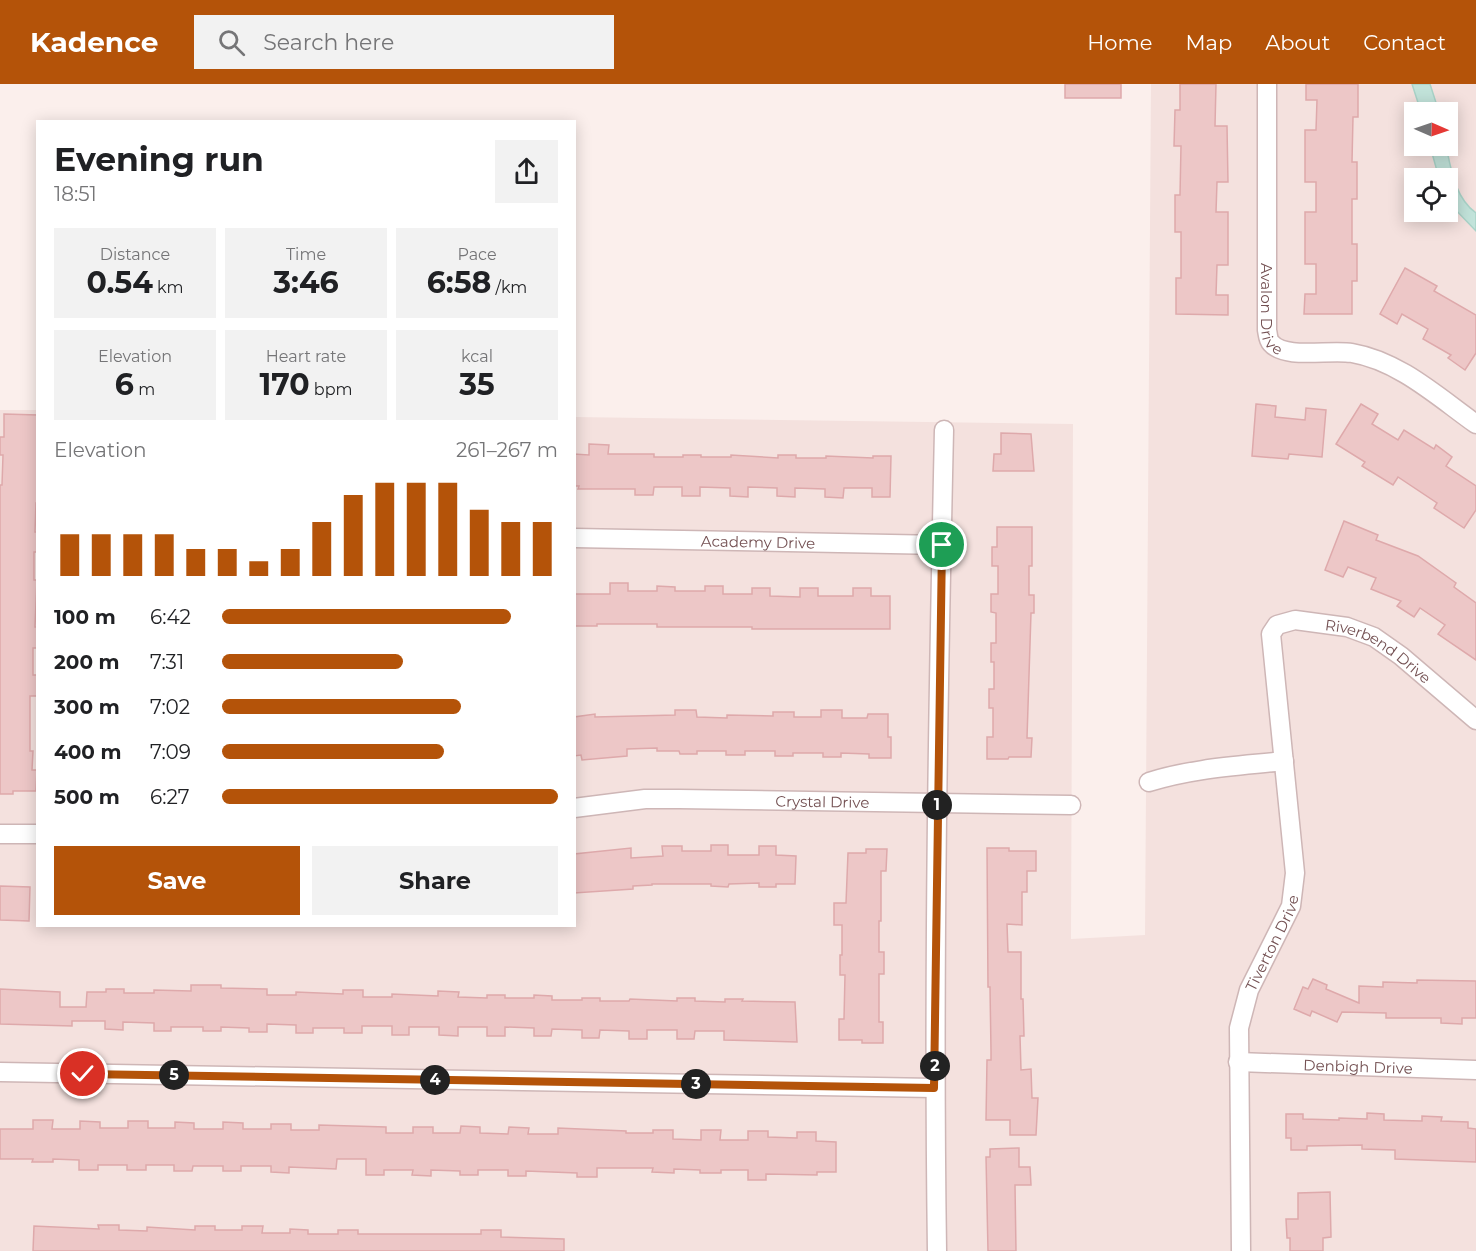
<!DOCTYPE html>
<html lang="en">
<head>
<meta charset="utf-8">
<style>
  body { margin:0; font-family:Montserrat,sans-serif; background:#f2f2f2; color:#202124; height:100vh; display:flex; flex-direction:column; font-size:22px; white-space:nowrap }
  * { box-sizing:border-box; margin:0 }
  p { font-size:20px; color:#757577 }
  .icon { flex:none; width:33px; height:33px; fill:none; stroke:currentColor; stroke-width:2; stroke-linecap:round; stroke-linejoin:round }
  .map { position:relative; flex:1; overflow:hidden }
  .side { position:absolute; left:36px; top:36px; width:540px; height:807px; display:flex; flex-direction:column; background:#fff; border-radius:0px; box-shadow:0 3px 15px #0003 }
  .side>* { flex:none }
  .needle { width:39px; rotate:92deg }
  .controls { position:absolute; left:1404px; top:18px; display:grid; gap:12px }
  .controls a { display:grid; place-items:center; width:54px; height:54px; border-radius:0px; background:#fff; box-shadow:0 3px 15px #0003; font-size:30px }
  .pin { position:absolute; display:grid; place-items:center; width:51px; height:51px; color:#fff; margin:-26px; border:3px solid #fff; border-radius:50%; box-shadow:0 2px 6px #0007 }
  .km { position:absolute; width:30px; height:30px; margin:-15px; border-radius:50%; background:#222; color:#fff; font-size:16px; line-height:30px; text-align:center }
  .round { display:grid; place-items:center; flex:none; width:63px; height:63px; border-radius:0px; background:#f2f2f2 }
  .headline { display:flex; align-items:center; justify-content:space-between; height:102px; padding:0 18px }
  h1 { font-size:33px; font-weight:700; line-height:45px }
  .metrics { display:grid; grid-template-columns:repeat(3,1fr); gap:9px; height:102px; padding:6px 18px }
  .metrics div { display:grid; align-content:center; border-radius:0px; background:#f2f2f2; text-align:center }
  .metrics b { font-size:30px; font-weight:700 }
  .metrics small { font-size:16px; font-weight:400 }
  .metrics p { font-size:16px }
  .chart { height:168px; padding:12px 18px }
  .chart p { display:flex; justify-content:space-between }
  .chart svg { width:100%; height:108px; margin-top:6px; stroke:#b45309; stroke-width:6 }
  .cta { display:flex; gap:12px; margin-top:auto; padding:12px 18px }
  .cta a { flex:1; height:69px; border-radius:0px; background:#b45309; color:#fff; font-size:24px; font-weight:700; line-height:69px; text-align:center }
  .cta a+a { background:#f2f2f2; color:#202124 }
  ul { padding:0 18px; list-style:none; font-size:20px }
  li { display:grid; grid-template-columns:96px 72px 1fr; align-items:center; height:45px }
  li i { height:15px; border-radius:8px; background:#b45309 }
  header { display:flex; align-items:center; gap:36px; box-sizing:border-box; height:84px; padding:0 30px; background:#b45309; color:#fff }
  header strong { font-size:28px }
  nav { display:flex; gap:33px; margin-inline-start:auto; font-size:21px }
  .search { width:420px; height:54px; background:#f2f2f2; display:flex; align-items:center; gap:15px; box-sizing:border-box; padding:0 21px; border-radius:0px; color:#757577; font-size:22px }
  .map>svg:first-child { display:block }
  .residential { fill:#f4e1de; fill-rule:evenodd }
  .water { fill:#c2e3da; stroke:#a9d3c8; stroke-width:1.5 }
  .building { fill:#edc7c7; stroke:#dea9ab; stroke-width:1.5 }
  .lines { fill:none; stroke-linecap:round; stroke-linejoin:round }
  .minor-casing { stroke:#ceb6b6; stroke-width:21 }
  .minor { stroke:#fff; stroke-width:18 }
  .route-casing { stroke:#fff; stroke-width:12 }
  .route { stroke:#b45309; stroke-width:8 }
  .labels { text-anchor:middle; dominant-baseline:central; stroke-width:4.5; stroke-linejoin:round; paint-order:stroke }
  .street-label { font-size:15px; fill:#745153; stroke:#fdf4f2 }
</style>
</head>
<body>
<header>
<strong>Kadence</strong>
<div class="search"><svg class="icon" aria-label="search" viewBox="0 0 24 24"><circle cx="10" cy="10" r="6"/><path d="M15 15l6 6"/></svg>Search here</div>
<nav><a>Home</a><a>Map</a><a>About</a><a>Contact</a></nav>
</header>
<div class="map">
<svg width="1476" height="1167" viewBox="0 0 1476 1167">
  <rect width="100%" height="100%" fill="#fbefec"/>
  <!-- residential -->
  <path class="residential" d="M1151,0H1476V1167H0V326H37L38,842H574L575,333L1073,340L1071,855L1145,851ZM1414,28H1448V62H1414ZM1414,94H1448V128H1414Z"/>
  <!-- water -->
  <g class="water">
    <path d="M1412,0H1430L1439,28H1421Z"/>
    <path d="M1430,62H1446C1451,85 1455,114 1476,129V147L1451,121L1448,114V94H1439Z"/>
  </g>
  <!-- building -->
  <g class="building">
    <rect x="1065" y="0" width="56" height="14"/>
    <path d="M1180,0H1216L1215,42H1227L1228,98H1217L1216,128H1228V181H1217L1216,211H1228V231L1176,230V194H1181V148H1175V111H1180L1181,62H1174L1175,26H1180Z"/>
    <path d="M1306,0H1358V33H1353L1352,78H1357V115H1352V160H1357V197H1352V230H1304L1305,210H1316V180H1305V128H1316V98H1305V46H1316L1317,16H1306Z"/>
    <path d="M1405,184L1437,202L1434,207L1476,231V269L1465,286L1448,274L1451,271L1423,255L1428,245L1402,230L1397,240L1380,230Z"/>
    <path d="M1256,320L1276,322L1275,333L1305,336L1306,324L1326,326L1322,373L1289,370L1288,375L1252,372Z"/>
    <path d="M1361,320L1378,330L1372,340L1398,356L1404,346L1434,365L1436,361L1452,373L1446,382L1476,402V426L1464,444L1434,424L1437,419L1398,393L1393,401L1362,382L1365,378L1336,360Z"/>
    <path d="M4,330L38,331V419H36L35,448H38V468H34V496H37L35,543H38V564H33V591H38V612H30V667H33L32,686H37L36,707H13V710H0V401H2L3,371H0V353H4Z"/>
    <path d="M1001,349L1031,350L1034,387H993L994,370H1001Z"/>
    <path d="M589,360L609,361L608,370H654V373H683V371H701V373H731V371L778,374V371H796V374H826V372L873,374V372H891L890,413H872V404H844L843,414L825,413V405L795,404V413L777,412V404L748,403V413L730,412V404L700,403V412H682V403H654L653,411H635V405H578L579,402H574V370L589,371Z"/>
    <path d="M1344,437L1378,451L1376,456L1418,472L1456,499L1454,503L1476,519V576L1438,550L1445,541L1420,524L1414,533L1397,522L1401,517L1371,505L1376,494L1348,483L1343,493L1325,486Z"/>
    <path d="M997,443H1032V482H1029V511H1034V529H1031L1027,654H1032L1031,673H1009L1008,675H987V653H993V624H989V605H994V578H991V559H996V529L991,528V510H998V482H992V463H997Z"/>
    <path d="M610,499H628V507H657V502L675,503V507H705V502H723V510H752V504H770V512L800,513V504H818V512H853V504H871V512H890V545H752V543H657V540H597V542H574V510H610Z"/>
    <path d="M675,626H696L697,633L727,634V631L773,632V628H794V633H821V626H842V634H867L868,630H888V653H891V674H869V670L841,669V673H823V669H793V672H775V667H745V671H726V667H697V670H680L679,667H657V664L627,665V672L582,676L581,671L574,672V633L595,630V633L675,631Z"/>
    <path d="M711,761H728V771H759V762H776V771L796,772L795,800H776V803H759V799L729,800L728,803L711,802V800H652V801L633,802V805L574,809V770L631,764V774L663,772L662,762H682V767H711Z"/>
    <path d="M987,764H1009V767H1036V787H1027V808H1022V841L1007,840L1008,868H1021V915H1023L1024,952H1020L1021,986L1031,985L1032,1014H1038L1036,1051H1010V1036H986L987,976H991V967L990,903H988Z"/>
    <path d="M866,765H887L886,787H881V837H879V868H884V890H879V938H883V959H862V956H839V935H844L845,891H840V871H842V841H834V819H846L848,769H866Z"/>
    <path d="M0,802L30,803L29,837L0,836Z"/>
    <path d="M1313,895L1327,901L1326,905L1359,919V902L1383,903V898L1417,899V896L1476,897V934H1462V940L1441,939V934H1386V929L1342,928L1337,938L1312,927L1310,932L1294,925L1303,903L1308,905Z"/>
    <path d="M191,901H221V904L267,905V911H296V908L343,910V906H363V913H392V910L438,912V907L459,908L458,913L487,914V911H505V914H534V911L552,912V916H582V914H600V917H629L630,915L677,917V914H695V917L725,918V915H743L742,917L795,918L797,958L724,956V947H695L694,955H677V946H647V955H629V947L600,946L599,954H582V946L552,945L551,952H534V944L505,943V952H487V943H458V952L439,951V943H409V951H392V942H362V949H344V944H313V949H296V941L267,940V948H249V944L221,943V947H203V943H171V947H154V939L123,938V946L105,945V937H72V942L0,940V905L60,908V923H86L87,908H106V905H124V909H154V906L191,907Z"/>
    <path d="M1367,1029L1384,1030V1036L1422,1037V1032L1442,1033L1441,1037L1468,1038V1044L1476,1045V1078L1395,1075V1066L1362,1065V1061L1307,1062V1066H1291V1054H1286V1030H1303V1035L1339,1036V1034L1367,1035Z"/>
    <path d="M33,1036H53L52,1045H80V1037L100,1038V1044H128V1037H148V1044H175V1038L194,1039V1045H223V1038L243,1039V1045H271V1040H291V1046H319V1041L386,1043V1049H413V1043H433V1049H460L461,1042L480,1043V1049L508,1050L509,1043L529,1044L528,1050H558V1044L626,1047V1049H653V1046H673V1055L701,1056V1046H721L720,1056H748V1047H768V1053L797,1054V1048H816V1057L836,1058V1088H817V1091L766,1090V1096H748V1086H721V1089H700V1086L674,1085V1089L652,1088L653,1084H597V1093H577V1089L526,1087V1092H508V1086H478V1091H460V1087L431,1086V1092L412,1091L413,1086H384V1091H366V1075H337L336,1085L289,1083V1089L271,1088V1082H241V1087H223V1082H193L192,1087H174V1081H146V1086H127V1081H98V1086H79V1076L53,1075V1078H32L33,1075H0V1045H33Z"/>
    <path d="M1019,1064V1083H1030L1031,1101H1015L1016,1167H988L986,1073H990V1065Z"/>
    <path d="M1330,1108L1331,1153L1323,1154V1167H1290V1154H1287L1286,1135H1298V1109Z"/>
    <path d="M98,1141H119V1146L147,1147V1143L195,1146V1142H215V1146H242V1142H263L262,1149H290V1145L308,1146V1150H338V1146H358V1150H481V1146H501V1153L564,1155V1167H33L34,1142L99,1145Z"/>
  </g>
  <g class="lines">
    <!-- minor casing -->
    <g class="minor-casing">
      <g id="minor">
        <path id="s1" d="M1267,0V246C1268,251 1268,256 1271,259C1285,276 1330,265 1352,269C1399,277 1438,313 1476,340"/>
        <path id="s2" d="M574,454L942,461"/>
        <path d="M1149,698C1193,684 1239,682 1284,677"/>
        <path id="s3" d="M574,724L645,715H679L1071,721"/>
        <path d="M0,750H38"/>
        <path id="s4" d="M1238,978L1476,986"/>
        <path d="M0,988L934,1004"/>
        <path d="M937,1167C933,893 938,620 944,346"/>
        <path id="s5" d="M1241,1167L1239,944L1249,906L1291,822L1295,789L1271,550L1277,541L1295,536L1347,543L1374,553L1401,572L1476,636"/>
      </g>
    </g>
    <!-- minor -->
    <use href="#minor" class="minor"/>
  </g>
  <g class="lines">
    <!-- route casing -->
    <g class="route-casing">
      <path id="route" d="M83,990L934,1004L942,461"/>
    </g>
    <!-- route -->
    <use href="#route" class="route"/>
  </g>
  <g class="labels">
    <!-- street labels -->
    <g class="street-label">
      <text stroke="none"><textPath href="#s1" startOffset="226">Avalon Drive</textPath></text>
      <text stroke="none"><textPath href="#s2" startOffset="184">Academy Drive</textPath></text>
      <text stroke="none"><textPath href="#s5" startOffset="750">Riverbend Drive</textPath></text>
      <text stroke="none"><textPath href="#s3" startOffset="249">Crystal Drive</textPath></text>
      <text stroke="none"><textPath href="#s5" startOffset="315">Tiverton Drive</textPath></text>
      <text stroke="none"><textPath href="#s4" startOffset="120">Denbigh Drive</textPath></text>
    </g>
  </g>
</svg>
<div class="controls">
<a><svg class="needle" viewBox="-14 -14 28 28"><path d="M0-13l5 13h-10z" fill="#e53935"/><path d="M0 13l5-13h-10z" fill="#757577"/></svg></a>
<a><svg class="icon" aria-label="locate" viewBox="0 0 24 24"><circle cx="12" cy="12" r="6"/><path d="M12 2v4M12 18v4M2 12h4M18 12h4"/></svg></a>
</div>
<div class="pin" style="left:942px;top:461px;background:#1e9e55"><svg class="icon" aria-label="arrive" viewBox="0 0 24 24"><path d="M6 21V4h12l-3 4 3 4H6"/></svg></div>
<div class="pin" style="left:83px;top:990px;background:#d93025"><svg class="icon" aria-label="check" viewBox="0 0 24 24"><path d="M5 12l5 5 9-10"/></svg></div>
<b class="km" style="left:937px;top:721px">1</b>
<b class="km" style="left:935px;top:982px">2</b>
<b class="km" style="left:696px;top:1000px">3</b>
<b class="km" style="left:435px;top:996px">4</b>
<b class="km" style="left:174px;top:991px">5</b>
<section class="side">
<div class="headline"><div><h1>Evening run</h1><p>18:51</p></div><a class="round"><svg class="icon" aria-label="share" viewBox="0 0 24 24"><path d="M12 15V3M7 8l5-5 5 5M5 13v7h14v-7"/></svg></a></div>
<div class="metrics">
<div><p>Distance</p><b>0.54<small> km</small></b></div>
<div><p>Time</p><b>3:46</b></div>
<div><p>Pace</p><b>6:58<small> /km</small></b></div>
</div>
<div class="metrics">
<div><p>Elevation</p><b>6<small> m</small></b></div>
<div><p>Heart rate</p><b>170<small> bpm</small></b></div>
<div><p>kcal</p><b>35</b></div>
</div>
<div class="chart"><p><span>Elevation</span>261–267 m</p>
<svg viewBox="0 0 160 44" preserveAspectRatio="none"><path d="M5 44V27M15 44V27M25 44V27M35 44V27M45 44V33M55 44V33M65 44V38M75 44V33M85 44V22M95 44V11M105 44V6M115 44V6M125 44V6M135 44V17M145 44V22M155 44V22"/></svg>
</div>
<ul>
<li><b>100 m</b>6:42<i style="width:86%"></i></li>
<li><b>200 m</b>7:31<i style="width:54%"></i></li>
<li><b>300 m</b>7:02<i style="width:71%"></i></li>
<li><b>400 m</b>7:09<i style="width:66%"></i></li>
<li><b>500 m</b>6:27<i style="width:100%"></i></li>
</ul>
<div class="cta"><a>Save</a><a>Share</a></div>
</section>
</div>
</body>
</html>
